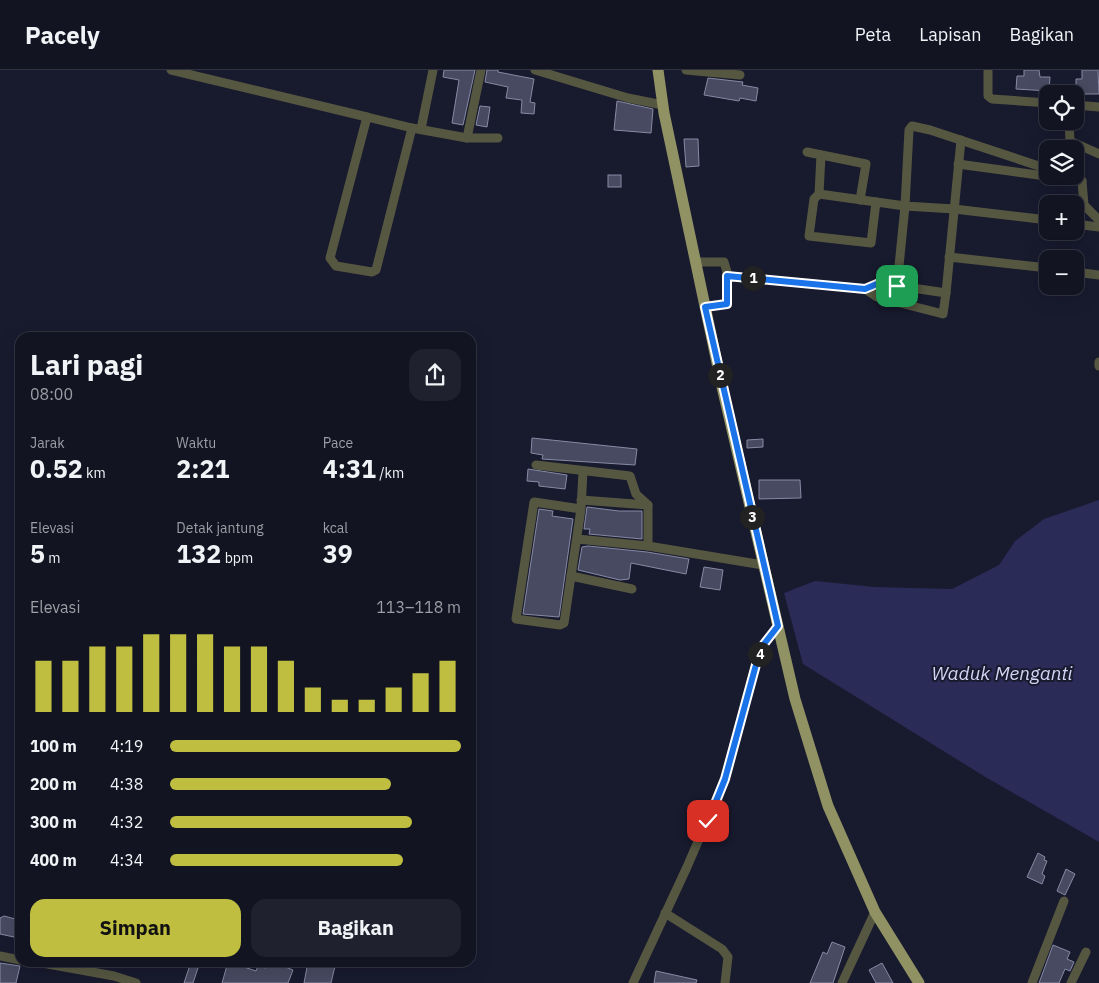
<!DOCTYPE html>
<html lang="id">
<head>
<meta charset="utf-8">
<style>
  body { margin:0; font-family:"IBM Plex Sans",sans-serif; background:#1f212f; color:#f1f3f6; height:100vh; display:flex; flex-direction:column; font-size:19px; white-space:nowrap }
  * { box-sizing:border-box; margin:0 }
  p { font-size:16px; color:#9c9ea5 }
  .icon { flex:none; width:28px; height:28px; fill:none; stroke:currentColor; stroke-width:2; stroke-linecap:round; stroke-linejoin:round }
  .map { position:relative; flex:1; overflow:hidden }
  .panel { position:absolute; left:15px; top:262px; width:461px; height:635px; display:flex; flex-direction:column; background:#121422; border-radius:15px; box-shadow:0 5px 20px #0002,0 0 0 1px #313340 }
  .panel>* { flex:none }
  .buttons { position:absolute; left:1039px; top:15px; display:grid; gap:10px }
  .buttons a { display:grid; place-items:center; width:45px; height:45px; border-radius:10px; background:#121422; box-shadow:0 5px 20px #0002,0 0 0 1px #313340; font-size:25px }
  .pin { position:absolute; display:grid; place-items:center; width:42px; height:42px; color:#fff; margin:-21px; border-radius:10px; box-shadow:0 2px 8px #0006 }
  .km { position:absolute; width:25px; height:25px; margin:-12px; border-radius:50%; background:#222; color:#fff; font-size:14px; line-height:25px; text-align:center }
  .round { display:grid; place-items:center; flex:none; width:52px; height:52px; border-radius:15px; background:#1f212f }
  .head { display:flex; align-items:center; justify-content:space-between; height:85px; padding:0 15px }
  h1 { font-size:28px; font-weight:700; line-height:38px }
  .metrics { display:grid; grid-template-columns:repeat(3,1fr); gap:8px; height:85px; padding:5px 15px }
  .metrics div { display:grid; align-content:center }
  .metrics b { font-size:25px; font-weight:700 }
  .metrics small { font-size:14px; font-weight:400 }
  .metrics p { font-size:14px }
  .chart { height:140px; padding:10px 15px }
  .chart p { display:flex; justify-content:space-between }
  .chart svg { width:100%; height:90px; margin-top:5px; stroke:#bfbe41; stroke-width:6 }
  .primary-button { display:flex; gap:10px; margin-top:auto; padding:10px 15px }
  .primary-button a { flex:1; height:58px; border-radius:15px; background:#bfbe41; color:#111; font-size:20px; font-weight:700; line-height:58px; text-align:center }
  .primary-button a+a { background:#1f212f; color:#f1f3f6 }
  ul { padding:0 15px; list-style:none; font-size:16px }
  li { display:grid; grid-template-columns:80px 60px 1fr; align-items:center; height:38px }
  li i { height:12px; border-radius:6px; background:#bfbe41 }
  header { display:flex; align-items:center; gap:30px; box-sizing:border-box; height:70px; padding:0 25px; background:#121422; border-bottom:1px solid #313340 }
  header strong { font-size:24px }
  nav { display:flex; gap:28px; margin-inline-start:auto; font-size:18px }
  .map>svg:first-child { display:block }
  .water { fill:#2a2b56 }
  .building { fill:#484a62; stroke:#878aa4 }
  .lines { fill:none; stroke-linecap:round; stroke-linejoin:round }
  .minor { stroke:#565741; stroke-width:9 }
  .major { stroke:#919263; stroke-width:11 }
  .route-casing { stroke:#fff; stroke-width:10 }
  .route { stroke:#1a73e8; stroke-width:6 }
  .labels { text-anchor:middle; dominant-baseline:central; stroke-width:4; stroke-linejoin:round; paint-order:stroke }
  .water-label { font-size:19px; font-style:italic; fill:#d1d5f4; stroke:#181a2e }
</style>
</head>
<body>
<header>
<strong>Pacely</strong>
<nav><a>Peta</a><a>Lapisan</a><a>Bagikan</a></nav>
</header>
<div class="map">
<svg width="1099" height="913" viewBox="0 0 1099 913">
  <rect width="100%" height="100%" fill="#181a2e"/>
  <!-- water -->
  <path class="water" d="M1099,430V772L987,708L803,594L784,523L815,511L875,517L952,519L999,495L1015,471L1044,449Z"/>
  <!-- building -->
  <g class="building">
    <path d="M444,0H475L463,55L452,53L459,10L443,7Z"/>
    <path d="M487,0H498V2L534,9L530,32L535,33L534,44L521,43L522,30L506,28L508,17L485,12Z"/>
    <path d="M1024,0H1039L1040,7H1050L1049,21L1016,19L1017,6H1024Z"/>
    <path d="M1082,0H1098L1099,24H1076V9H1082Z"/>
    <path d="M708,8L743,12L742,15L758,18L756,31L740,28L739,31L704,25Z"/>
    <path d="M617,31L653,39L651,63L614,60Z"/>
    <path d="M480,36L490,37L487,57L476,55Z"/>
    <path d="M684,69H698L699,96L686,97Z"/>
    <rect x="608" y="105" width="13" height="12"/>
    <path d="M532,368L637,379L635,395L542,389L543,385L531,383Z"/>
    <path d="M763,369V377L747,378V370Z"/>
    <path d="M528,399L567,405L565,419L539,416V412L527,411Z"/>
    <path d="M759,410H800L801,428L759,429Z"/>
    <path d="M587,437L619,441H642V469L589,464L590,459H584Z"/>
    <path d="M539,439L553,441L552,446L573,449L559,547L523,544Z"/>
    <path d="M588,476L647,482L689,489L686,504L631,493L629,509L620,510L578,500L582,477Z"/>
    <path d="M704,497L723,500L720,520L700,517Z"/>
    <path d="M1038,783L1045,787L1044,790L1047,791L1042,804L1045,806L1042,814L1027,807Z"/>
    <path d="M1066,799L1075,804L1065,825L1057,821Z"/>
    <path d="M4,846L19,850L14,867L0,864V848Z"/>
    <path d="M832,872L845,877L833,913H810L823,882L827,884Z"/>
    <path d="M1053,875L1070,882L1067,889L1074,892L1070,901L1065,899L1059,913H1039Z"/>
    <path d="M191,892H200L193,913H184Z"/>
    <path d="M228,892H243L241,896L256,901L258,896L266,898L268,892H285L283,896L293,900L288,913H222Z"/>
    <path d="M308,892H336L331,913H304Z"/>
    <path d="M0,893L20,896L16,913H0Z"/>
    <path d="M882,893L893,913H876L869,900Z"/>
    <path d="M656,901L697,910L696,913H654Z"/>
  </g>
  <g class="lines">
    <!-- minor -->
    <g class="minor">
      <path d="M171,0L367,47L330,188L336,196L372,202L376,200L412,58L467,68"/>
      <path d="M481,0L467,68H498"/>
      <path d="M535,0L628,28L663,35"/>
      <path d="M686,0L740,5"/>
      <path d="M988,0V26L992,29L1048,33"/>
      <path d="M1075,35L1099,37"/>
      <path d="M367,47L412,58"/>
      <path d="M1069,51L1070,71L1099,84"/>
      <path d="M421,59L433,0"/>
      <path d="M807,82L866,94L860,130"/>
      <path d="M821,85L819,124L814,129L809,166L871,173L876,132"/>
      <path d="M958,94L1082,111"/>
      <path d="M1048,99L930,60L912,56L909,60L905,136L954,139L1048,150"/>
      <path d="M1082,111L1084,135L1099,150"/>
      <path d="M819,124L905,136L897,216"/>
      <path d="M1075,154L1099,157"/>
      <path d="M949,187L1048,198"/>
      <path d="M696,192H724L727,202V233L705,237"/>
      <path d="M1075,202L1099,205"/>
      <path d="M727,206L865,219L879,213L946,223L943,244L877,227L865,219"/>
      <path d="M946,223L961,70"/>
      <path d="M1099,292V296"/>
      <path d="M536,395L630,406L636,424L648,435V476"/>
      <path d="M581,430L648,435"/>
      <path d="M581,439L534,432L516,549L560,555L564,553L581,439L583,401"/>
      <path d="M577,469L648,476L763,495"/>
      <path d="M571,506L632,519"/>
      <path d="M665,843L722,879L728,887L725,913"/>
      <path d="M0,886L20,890"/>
      <path d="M37,892L114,906L136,913"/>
      <path d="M633,913L687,797L725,709L757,591L764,574L778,556"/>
      <path d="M842,913L875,842"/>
      <path d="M1032,913L1064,831"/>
      <path d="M1071,913L1086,882"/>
    </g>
    <!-- major -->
    <path class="major" d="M658,0L664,43L723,321L795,629L828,736L875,842L919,913"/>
  </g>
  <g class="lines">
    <!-- route casing -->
    <g class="route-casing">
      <path id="route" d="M708,751L725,709L757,591L764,574L778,556L705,237L727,234V206L865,219L879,213L897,216"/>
    </g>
    <!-- route -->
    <use href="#route" class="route"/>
  </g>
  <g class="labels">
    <!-- water labels -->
    <g class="water-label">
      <text x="1002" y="603">Waduk Menganti</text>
    </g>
  </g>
</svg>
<div class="buttons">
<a><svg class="icon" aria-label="locate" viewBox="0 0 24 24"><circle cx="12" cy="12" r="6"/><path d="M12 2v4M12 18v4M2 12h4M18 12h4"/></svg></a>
<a><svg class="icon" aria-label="layers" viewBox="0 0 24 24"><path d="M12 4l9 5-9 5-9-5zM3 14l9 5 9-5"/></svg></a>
<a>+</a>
<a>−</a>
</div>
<div class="pin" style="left:897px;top:216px;background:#1e9e55"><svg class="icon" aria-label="arrive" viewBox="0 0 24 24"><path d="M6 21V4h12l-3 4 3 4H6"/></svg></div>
<div class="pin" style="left:708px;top:751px;background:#d93025"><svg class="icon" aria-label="check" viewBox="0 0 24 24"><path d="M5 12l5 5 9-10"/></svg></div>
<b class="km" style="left:753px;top:208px">1</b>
<b class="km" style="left:720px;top:305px">2</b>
<b class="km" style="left:752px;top:447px">3</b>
<b class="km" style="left:760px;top:584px">4</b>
<section class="panel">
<div class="head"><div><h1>Lari pagi</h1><p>08:00</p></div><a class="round"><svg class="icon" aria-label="share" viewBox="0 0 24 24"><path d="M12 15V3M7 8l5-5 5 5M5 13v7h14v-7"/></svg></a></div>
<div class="metrics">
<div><p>Jarak</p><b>0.52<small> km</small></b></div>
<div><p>Waktu</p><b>2:21</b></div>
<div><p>Pace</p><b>4:31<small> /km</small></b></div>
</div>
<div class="metrics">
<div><p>Elevasi</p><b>5<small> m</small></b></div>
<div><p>Detak jantung</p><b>132<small> bpm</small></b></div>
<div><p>kcal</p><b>39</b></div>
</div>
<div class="chart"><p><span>Elevasi</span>113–118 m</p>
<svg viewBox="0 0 160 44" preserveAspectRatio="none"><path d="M5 44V19M15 44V19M25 44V12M35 44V12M45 44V6M55 44V6M65 44V6M75 44V12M85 44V12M95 44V19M105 44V32M115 44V38M125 44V38M135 44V32M145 44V25M155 44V19"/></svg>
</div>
<ul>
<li><b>100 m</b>4:19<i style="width:100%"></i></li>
<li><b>200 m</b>4:38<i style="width:76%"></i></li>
<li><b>300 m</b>4:32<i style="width:83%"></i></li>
<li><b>400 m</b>4:34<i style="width:80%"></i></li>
</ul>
<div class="primary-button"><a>Simpan</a><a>Bagikan</a></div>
</section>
</div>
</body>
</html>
